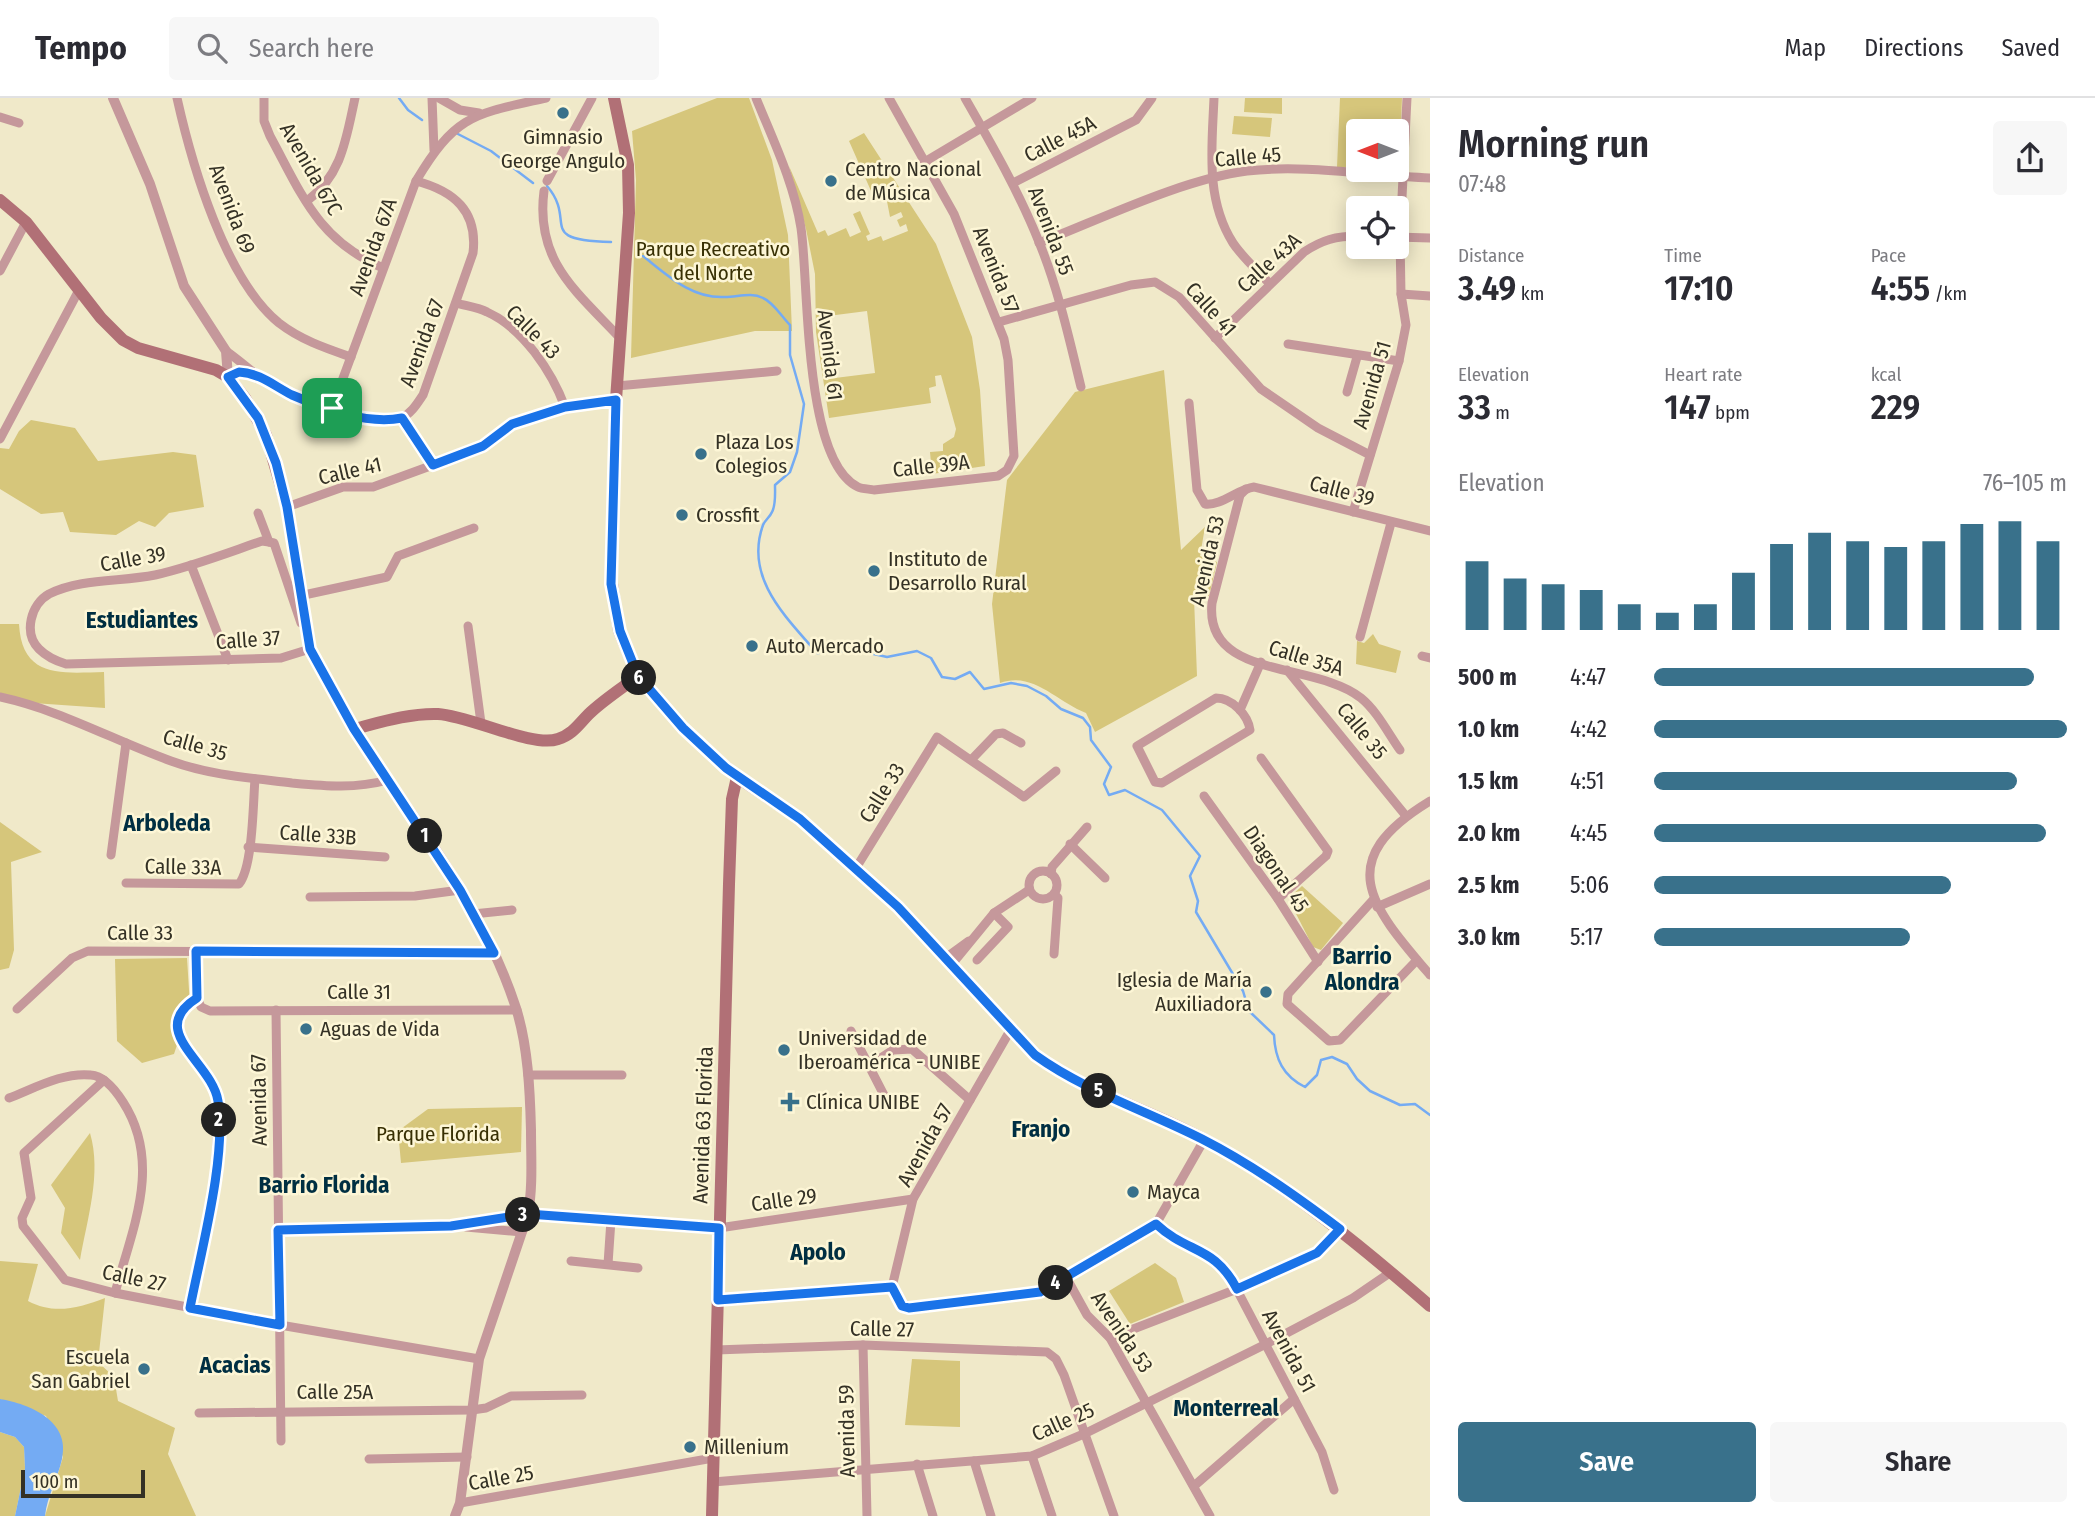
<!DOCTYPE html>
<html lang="en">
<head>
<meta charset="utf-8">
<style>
  body { margin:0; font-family:"Fira Sans Condensed",sans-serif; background:#f7f7f7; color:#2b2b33; height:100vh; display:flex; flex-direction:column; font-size:26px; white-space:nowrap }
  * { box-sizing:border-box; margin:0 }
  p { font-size:23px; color:#7c7c81 }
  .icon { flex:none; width:38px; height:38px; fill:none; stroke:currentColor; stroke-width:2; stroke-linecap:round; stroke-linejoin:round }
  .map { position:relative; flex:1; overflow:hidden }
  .sheet { display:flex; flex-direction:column; background:#fff; width:665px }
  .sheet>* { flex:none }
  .needle { width:46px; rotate:270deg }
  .tools { position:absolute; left:1346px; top:21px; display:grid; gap:14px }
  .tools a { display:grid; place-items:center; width:63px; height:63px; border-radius:7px; background:#fff; box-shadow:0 4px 18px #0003; font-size:35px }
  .scale { position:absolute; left:21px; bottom:18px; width:124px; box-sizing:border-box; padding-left:7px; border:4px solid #343125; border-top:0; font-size:19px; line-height:24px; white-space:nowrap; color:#343125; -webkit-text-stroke:5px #fdf6d6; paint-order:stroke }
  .pin { position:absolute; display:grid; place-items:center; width:60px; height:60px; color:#fff; margin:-30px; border-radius:14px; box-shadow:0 4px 10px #0006 }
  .km { position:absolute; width:35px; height:35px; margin:-18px; border-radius:50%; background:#222; color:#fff; font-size:19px; line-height:35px; text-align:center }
  .round { display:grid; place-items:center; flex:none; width:74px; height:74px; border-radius:7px; background:#f7f7f7 }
  .head { display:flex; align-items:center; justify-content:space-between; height:119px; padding:0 28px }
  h1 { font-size:38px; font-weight:600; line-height:52px }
  .figures { display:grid; grid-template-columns:repeat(3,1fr); gap:10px; height:119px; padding:7px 28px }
  .figures div { display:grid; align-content:center }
  .figures b { font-size:35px; font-weight:600 }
  .figures small { font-size:19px; font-weight:400 }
  .figures p { font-size:19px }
  .chart { height:196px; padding:14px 28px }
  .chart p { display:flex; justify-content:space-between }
  .chart svg { width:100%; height:126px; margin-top:7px; stroke:#39718b; stroke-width:6 }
  .action { display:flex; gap:14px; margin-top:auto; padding:14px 28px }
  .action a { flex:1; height:80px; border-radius:7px; background:#39718b; color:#fff; font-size:28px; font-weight:600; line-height:80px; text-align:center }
  .action a+a { background:#f7f7f7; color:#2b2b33 }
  ul { padding:0 28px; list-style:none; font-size:23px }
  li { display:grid; grid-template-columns:112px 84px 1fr; align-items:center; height:52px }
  li i { height:18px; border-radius:9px; background:#39718b }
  header { display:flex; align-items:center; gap:42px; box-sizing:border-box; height:98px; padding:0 35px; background:#fff; border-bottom:2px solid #e1e1e2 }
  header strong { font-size:33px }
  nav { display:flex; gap:38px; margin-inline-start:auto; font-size:24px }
  .search { width:490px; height:63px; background:#f7f7f7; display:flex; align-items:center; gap:18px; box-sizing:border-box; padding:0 24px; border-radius:7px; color:#7c7c81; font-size:26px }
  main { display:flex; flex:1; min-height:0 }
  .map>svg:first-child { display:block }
  .green { fill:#d6c67b; fill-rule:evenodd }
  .water { fill:#74abf3 }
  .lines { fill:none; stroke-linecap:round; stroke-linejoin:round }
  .stream { stroke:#74abf3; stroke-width:2.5 }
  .minor { stroke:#c5989b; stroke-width:9 }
  .tertiary { stroke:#c5989b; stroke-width:10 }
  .secondary { stroke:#b17076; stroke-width:12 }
  .route-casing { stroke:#fff; stroke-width:14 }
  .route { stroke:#1a73e8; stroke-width:9 }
  .poi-dot { fill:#39718b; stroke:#fdf6d6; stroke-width:2.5 }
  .labels { text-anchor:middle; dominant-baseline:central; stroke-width:5; stroke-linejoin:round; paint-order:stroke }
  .poi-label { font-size:21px; fill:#343125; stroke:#fdf6d6; text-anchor:start }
  .street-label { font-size:21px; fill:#343125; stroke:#fdf6d6 }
  .park-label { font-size:21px; fill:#383004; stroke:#fdf6d6 }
  .neighbourhood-label { font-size:23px; font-weight:bold; fill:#002f42; stroke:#fdf6d6 }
</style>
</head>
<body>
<header>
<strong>Tempo</strong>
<div class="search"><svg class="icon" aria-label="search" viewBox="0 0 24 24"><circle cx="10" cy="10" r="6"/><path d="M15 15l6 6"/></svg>Search here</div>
<nav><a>Map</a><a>Directions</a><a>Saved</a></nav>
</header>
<main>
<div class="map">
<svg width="1430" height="1418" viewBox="0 0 1430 1418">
  <rect width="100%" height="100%" fill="#f0e9c9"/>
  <!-- green -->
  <g class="green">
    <path d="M717,0H749L772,62L788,137L792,233H755L631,260L636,82L632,33Z"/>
    <path d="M1245,0H1282V16L1244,14Z"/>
    <path d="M1340,0H1402L1399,72H1393H1396V33H1358V70L1337,69Z"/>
    <path d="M1234,18L1272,20L1270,39L1232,36Z"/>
    <path d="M864,35L936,146L972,239L980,292L985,368L932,376L930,354L943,353V346L954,339L956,331L941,277L935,278L936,288L929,290L931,305L829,320L816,234L815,176L806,131L789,68L818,135L825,132L828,138L846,130L850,139L861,134L853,116L860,113L870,136L866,138L868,143L881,138L883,143L908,133L906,126L900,129L897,122L903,119L901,114L890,119L886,98L875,102L849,43ZM867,213L875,275L835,280L828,218Z"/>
    <path d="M1164,272L1181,452L1205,429L1200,458L1217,464L1209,498L1194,500L1197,578L1095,634L1086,615C1057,604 1033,573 1000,585L992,506L1007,382L1075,294Z"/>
    <path d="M31,322L75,330L98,363L173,354L196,357L204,409L169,415L155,429L139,423L116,437L70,434L63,414L41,416L0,391V350L9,351L19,333Z"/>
    <path d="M0,526H19C22,581 62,575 104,574L105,610L33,605L0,596Z"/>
    <path d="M1373,536L1379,546L1401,553L1396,575L1356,566L1357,543L1364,545Z"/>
    <path d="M0,724L42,754L11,764L14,852L9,870L0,872Z"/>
    <path d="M1302,788L1343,825L1321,852L1313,849L1290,804L1291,798Z"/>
    <path d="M187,860L190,908L174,956L142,965L117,943L115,861Z"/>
    <path d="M522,1009L521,1054L401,1065L398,1033L428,1011Z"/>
    <path d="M90,1035C102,1076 87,1121 80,1162L61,1135L65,1110L51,1087Z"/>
    <path d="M0,1163L38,1166L28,1203C54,1217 79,1210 105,1200L98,1264L114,1279L118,1303L175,1330L168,1356L196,1418H45L63,1359L46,1318L0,1301Z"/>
    <path d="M1155,1165L1176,1180L1184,1204L1130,1226L1109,1193Z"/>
    <path d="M912,1261L960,1263V1329L905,1327Z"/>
    <path d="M0,1334L15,1339L24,1349L25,1370L15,1418H0Z"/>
  </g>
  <!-- water -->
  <path class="water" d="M0,1301C30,1306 71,1323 62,1361C58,1380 47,1398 45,1418H15L25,1370L24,1349L15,1339L0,1334Z"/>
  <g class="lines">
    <!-- stream -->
    <g class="stream">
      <path d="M399,0L408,12L422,22"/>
      <path d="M456,35L491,53L533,85"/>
      <path d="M547,88C578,124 534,142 611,144"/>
      <path d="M643,158C667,177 692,201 725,199C738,199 751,194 763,200C773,204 782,219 790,227V257L804,306L797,354L790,374L775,387C775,395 776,407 772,414C770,419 765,422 763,427C744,480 786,519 817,555L856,552L887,559L917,553L931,560L942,579L955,581L970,574L984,591L1011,585L1027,588L1046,598L1061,611L1083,620L1090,629L1091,642L1111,669L1104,686L1109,697L1125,692L1162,712L1200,758L1190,778L1198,803L1196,814L1243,893L1249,913L1274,937C1275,961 1283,978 1305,989L1317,977L1321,962L1332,959L1347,966L1357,981L1370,993L1400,1007L1415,1006L1430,1017"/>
    </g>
    <!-- minor -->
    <g class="minor">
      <path d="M177,0C192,67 225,181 279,225C301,242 325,250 351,259"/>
      <path d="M264,0V23L270,38C302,97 318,142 383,170"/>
      <path d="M432,0L434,52"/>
      <path d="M439,0L460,12L479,15"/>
      <path d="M756,0C773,42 794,85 801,130C809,184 803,363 858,389C862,391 870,391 874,392L998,378L1007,372L1014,358L1008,262L1004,241L954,116L889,0"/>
      <path d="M965,0C992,47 1019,94 1039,144C1058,190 1069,240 1081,289"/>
      <path d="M1214,0C1212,49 1205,101 1233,145C1243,160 1258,173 1270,186"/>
      <path d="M0,19L19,25"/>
      <path d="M926,63L1032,0"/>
      <path d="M547,83L592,0"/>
      <path d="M1013,85L1136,22L1152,0"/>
      <path d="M544,93C535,163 576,193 620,240"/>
      <path d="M307,103C342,77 346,41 355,0"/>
      <path d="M1396,139L1430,140"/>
      <path d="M1039,145C1101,121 1183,81 1247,73C1307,66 1370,78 1430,80"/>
      <path d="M0,173L26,124"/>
      <path d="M1401,196L1430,198"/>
      <path d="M456,205C466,208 478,209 487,214C523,230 552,274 565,309"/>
      <path d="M999,224L1131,187L1155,184L1179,199L1261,291L1318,330L1370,357"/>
      <path d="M1215,240L1304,154C1322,142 1336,138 1358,138"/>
      <path d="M1288,246L1399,263"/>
      <path d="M226,253C239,262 252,274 265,283C292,300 371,331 401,320C411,316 417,306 423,297L473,155C478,113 454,93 416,83"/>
      <path d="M228,279L239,274H253"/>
      <path d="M617,288L777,273"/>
      <path d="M1347,294L1357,259"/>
      <path d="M1189,305L1197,392L1205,406C1221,408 1238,391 1254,389L1430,433"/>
      <path d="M332,310L416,83C456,16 474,16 546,0"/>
      <path d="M402,320L433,367"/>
      <path d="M0,341L79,192"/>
      <path d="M1246,391L1240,397L1212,505C1204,582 1315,563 1361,600C1377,613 1388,635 1400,652"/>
      <path d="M287,409L343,389H373L433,367L483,349L511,326L565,309L616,302"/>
      <path d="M1353,414L1399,263L1406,227L1401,196L1400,139L1407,0"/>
      <path d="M258,415L269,444L274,445L301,525"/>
      <path d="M269,444L262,443C227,455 191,469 155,477C121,484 81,480 49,496C31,506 23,535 39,551C47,559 56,563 66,566L281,560L310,551L309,548"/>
      <path d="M191,467L228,562"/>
      <path d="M304,497L387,479L398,458L474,430"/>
      <path d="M468,528L481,625"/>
      <path d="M1360,539L1391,425"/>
      <path d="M1422,558L1430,560"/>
      <path d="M1287,572L1406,718"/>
      <path d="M0,599C60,612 113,642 171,663C209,677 251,680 292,685C325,688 355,691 388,682"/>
      <path d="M1216,600C1232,600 1248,617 1250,632L1162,685L1155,684L1137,648Z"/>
      <path d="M1240,612L1261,564"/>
      <path d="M1261,660L1328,753L1326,758L1278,801"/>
      <path d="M972,661L996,636L1003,635L1021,645"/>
      <path d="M1204,698L1278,801L1318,864"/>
      <path d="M1430,703C1331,763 1371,808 1430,877"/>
      <path d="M1070,746L1105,780"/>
      <path d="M248,749L385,759"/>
      <path d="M111,757L126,645"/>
      <path d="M856,770L937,639L1024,699L1056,673"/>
      <circle cx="1043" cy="787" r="14"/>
      <path d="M1051,776L1052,769L1087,729"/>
      <path d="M126,785L239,786C253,769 253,705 255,681"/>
      <path d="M1054,796L1058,800L1054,856"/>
      <path d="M310,799L415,798L460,792"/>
      <path d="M1373,802L1288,896L1287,906L1329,943L1340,942L1417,862"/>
      <path d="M1377,809L1430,786"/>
      <path d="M473,816L512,812"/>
      <path d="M196,853L197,900L201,909L210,913L517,912"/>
      <path d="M947,859L969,843"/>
      <path d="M977,862L1008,829L994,815"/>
      <path d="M953,865L994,815L1029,792"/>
      <path d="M17,911L72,860L88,853L494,855"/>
      <path d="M276,912L281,1343"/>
      <path d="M851,933L885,999"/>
      <path d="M870,967L893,952L912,951L970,1002"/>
      <path d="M528,977H622"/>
      <path d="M104,982L24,1055L31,1100L22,1120L23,1128L65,1182L115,1195L280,1227L479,1261"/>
      <path d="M9,1000C35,990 63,974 91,977C105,978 116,993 123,1004C163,1066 132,1131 115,1195"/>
      <path d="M1156,1126C1177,1146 1207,1151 1226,1171L1322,1354L1334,1392"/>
      <path d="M466,1129L522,1134"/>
      <path d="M278,1132L451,1127L528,1116L719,1130L913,1101"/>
      <path d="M571,1163L638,1170"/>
      <path d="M608,1166L611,1122"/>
      <path d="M1066,1179L1087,1217L1110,1240L1210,1418"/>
      <path d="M892,1189L902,1208L909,1210L1040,1194L1092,1165L1156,1126L1204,1042"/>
      <path d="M892,1189L913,1101L1011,931"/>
      <path d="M718,1201L892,1189"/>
      <path d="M190,1210L215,1081L219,1008L214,989L181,941L177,928L178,916L197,900"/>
      <path d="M1110,1240L1237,1191L1317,1155L1340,1131"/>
      <path d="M863,1247L867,1418"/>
      <path d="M716,1252L863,1247L1047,1254L1056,1261L1064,1277L1114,1418"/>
      <path d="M199,1315L472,1312L486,1310L511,1298L582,1297"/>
      <path d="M1032,1358L1052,1418"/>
      <path d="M369,1361L467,1359"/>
      <path d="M974,1363L991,1418"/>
      <path d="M917,1366L933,1418"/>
      <path d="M713,1384L1032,1358L1086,1335L1264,1247L1353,1200L1391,1174"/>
      <path d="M1194,1388L1294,1301"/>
      <path d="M460,1405L713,1360"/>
    </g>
    <!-- tertiary -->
    <g class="tertiary">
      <path d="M113,0L150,86L184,188L226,253L228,279"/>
      <path d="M354,631C413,719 483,808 516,910C528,948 530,993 531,1032C531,1060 533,1088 528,1116L479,1261L460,1405L455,1418"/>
    </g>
    <!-- secondary -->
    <g class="secondary">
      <path d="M614,0L628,67L629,115L616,302L611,479L619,533L638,578L683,630L737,679L800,721L898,809L1035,957C1087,995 1151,1012 1207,1043C1289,1089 1359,1146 1430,1208"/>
      <path d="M0,102L26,124L101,220L123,242L138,250L216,272L228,279L245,300L266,337L287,409L310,551L354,631C381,624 410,615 438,616C471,618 532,650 558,641C574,636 580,624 591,614C605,601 622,590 638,578"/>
      <path d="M712,1418L729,786L732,701L737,679"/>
    </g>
  </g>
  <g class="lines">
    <!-- route casing -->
    <g class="route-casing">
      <path id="route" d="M239,274C260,275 274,288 292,297C325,311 367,327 402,320L433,367L483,348L512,326L565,309L616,302L611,486L620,533L638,578L683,630L726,670L800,721L898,809L1035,957C1085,993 1147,1013 1202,1041C1251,1066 1296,1098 1340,1131L1317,1155L1237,1191C1214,1147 1188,1156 1156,1126L1040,1194L909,1210L902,1208L892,1189L718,1202L719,1130L528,1116L451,1128L278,1132L280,1227L190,1210C201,1153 227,1058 218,1003C212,964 145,933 197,900L196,853L494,855L460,792L354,631L310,551L287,409L276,365L258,320L228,279Z"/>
    </g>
    <!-- route -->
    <use href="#route" class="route"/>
  </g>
  <!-- markers -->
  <g class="poi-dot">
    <circle cx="563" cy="15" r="7"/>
    <circle cx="831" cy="83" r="7"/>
    <circle cx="701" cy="356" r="7"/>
    <circle cx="682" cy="417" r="7"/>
    <circle cx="874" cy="473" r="7"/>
    <circle cx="752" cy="548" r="7"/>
    <circle cx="1266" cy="894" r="7"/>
    <circle cx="306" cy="931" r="7"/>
    <circle cx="784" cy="952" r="7"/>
    <path d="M786.5 993.5h7v7h7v7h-7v7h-7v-7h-7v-7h7z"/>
    <circle cx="1133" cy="1094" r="7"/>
    <circle cx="144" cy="1271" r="7"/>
    <circle cx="690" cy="1349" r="7"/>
  </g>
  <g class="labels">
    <!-- poi labels -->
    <g class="poi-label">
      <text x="563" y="39" text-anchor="middle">Gimnasio<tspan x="563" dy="24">George Angulo</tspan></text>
      <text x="845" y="71">Centro Nacional<tspan x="845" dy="24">de Música</tspan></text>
      <text x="715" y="344">Plaza Los<tspan x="715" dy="24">Colegios</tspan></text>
      <text x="696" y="417">Crossfit</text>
      <text x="888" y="461">Instituto de<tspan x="888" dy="24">Desarrollo Rural</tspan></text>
      <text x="766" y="548">Auto Mercado</text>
      <text x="1252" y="882" text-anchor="end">Iglesia de María<tspan x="1252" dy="24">Auxiliadora</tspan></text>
      <text x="320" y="931">Aguas de Vida</text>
      <text x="798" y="940">Universidad de<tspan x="798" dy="24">Iberoamérica - UNIBE</tspan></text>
      <text x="806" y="1004">Clínica UNIBE</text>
      <text x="1147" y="1094">Mayca</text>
      <text x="130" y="1259" text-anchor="end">Escuela<tspan x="130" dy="24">San Gabriel</tspan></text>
      <text x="704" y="1349">Millenium</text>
    </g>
    <!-- street labels -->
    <g class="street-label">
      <text transform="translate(1060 41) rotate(-27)">Calle 45A</text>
      <text transform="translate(1248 59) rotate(-5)">Calle 45</text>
      <text transform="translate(311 71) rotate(60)">Avenida 67C</text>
      <text transform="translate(232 111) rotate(69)">Avenida 69</text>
      <text transform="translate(1051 133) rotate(69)">Avenida 55</text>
      <text transform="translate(373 149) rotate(-70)">Avenida 67A</text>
      <text transform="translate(1269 165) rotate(-42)">Calle 43A</text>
      <text transform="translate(996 172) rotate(68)">Avenida 57</text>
      <text transform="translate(1211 211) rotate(48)">Calle 41</text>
      <text transform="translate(533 234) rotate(45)">Calle 43</text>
      <text transform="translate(422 245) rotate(-70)">Avenida 67</text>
      <text transform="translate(830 257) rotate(83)">Avenida 61</text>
      <text transform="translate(1372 287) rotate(-74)">Avenida 51</text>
      <text transform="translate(931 368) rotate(-6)">Calle 39A</text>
      <text transform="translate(350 373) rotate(-13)">Calle 41</text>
      <text transform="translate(1342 393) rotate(15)">Calle 39</text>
      <text transform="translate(133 461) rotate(-10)">Calle 39</text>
      <text transform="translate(1207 463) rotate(-77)">Avenida 53</text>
      <text transform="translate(248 542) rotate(-4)">Calle 37</text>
      <text transform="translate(1306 560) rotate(17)">Calle 35A</text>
      <text transform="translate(1362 633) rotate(51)">Calle 35</text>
      <text transform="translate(195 647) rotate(16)">Calle 35</text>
      <text transform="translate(882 695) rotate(-58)">Calle 33</text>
      <text transform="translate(318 737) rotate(4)">Calle 33B</text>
      <text transform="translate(183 769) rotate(1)">Calle 33A</text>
      <text transform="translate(1276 771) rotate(56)">Diagonal 45</text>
      <text x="140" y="835">Calle 33</text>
      <text x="359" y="894">Calle 31</text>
      <text transform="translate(259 1002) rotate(-91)">Avenida 67</text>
      <text transform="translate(703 1027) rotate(-88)">Avenida 63 Florida</text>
      <text transform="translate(925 1047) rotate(-61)">Avenida 57</text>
      <text transform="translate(784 1102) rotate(-8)">Calle 29</text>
      <text transform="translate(134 1180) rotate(12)">Calle 27</text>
      <text transform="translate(882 1231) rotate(1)">Calle 27</text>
      <text transform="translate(1122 1234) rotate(56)">Avenida 53</text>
      <text transform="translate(1289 1253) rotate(62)">Avenida 51</text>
      <text x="335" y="1294">Calle 25A</text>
      <text transform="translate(1063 1324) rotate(-24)">Calle 25</text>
      <text transform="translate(847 1333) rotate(-91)">Avenida 59</text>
      <text transform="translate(501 1380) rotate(-10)">Calle 25</text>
    </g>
    <!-- park labels -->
    <g class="park-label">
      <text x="713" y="151">Parque Recreativo<tspan x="713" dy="24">del Norte</tspan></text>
      <text x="438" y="1036">Parque Florida</text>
    </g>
    <!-- neighbourhood labels -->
    <g class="neighbourhood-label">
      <text x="142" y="522">Estudiantes</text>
      <text x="167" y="725">Arboleda</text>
      <text x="1362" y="858">Barrio<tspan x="1362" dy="26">Alondra</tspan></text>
      <text x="1041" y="1031">Franjo</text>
      <text x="324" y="1087">Barrio Florida</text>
      <text x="818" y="1154">Apolo</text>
      <text x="235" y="1267">Acacias</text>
      <text x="1226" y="1310">Monterreal</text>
    </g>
  </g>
</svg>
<div class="tools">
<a><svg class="needle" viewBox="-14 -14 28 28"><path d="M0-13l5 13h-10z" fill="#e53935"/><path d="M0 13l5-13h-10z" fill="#7c7c81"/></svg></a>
<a><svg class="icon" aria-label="locate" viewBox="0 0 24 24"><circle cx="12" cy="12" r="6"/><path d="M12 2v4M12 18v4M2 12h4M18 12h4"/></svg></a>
</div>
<div class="scale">100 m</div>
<div class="pin" style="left:332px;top:310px;background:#1e9e55"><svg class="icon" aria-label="arrive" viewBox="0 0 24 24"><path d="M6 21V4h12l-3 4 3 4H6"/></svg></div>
<b class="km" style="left:425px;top:738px">1</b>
<b class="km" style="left:219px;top:1022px">2</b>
<b class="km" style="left:523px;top:1117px">3</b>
<b class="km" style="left:1056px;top:1185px">4</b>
<b class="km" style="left:1099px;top:993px">5</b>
<b class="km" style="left:639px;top:580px">6</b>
</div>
<section class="sheet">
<div class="head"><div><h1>Morning run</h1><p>07:48</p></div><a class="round"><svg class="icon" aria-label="share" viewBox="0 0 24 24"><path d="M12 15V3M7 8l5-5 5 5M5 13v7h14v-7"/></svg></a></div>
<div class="figures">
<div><p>Distance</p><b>3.49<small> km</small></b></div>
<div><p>Time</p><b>17:10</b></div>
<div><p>Pace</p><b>4:55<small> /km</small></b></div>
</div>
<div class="figures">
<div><p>Elevation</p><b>33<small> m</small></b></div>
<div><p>Heart rate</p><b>147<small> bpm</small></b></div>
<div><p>kcal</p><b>229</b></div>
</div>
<div class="chart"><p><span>Elevation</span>76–105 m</p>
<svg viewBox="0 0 160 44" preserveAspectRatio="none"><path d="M5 44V20M15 44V26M25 44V28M35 44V30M45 44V35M55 44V38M65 44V35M75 44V24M85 44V14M95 44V10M105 44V13M115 44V15M125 44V13M135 44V7M145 44V6M155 44V13"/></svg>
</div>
<ul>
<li><b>500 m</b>4:47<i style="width:92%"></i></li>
<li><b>1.0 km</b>4:42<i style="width:100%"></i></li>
<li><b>1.5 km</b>4:51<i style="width:88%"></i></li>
<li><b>2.0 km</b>4:45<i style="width:95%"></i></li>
<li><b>2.5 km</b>5:06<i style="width:72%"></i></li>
<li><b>3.0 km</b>5:17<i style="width:62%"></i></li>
</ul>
<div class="action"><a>Save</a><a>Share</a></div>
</section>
</main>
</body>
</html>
